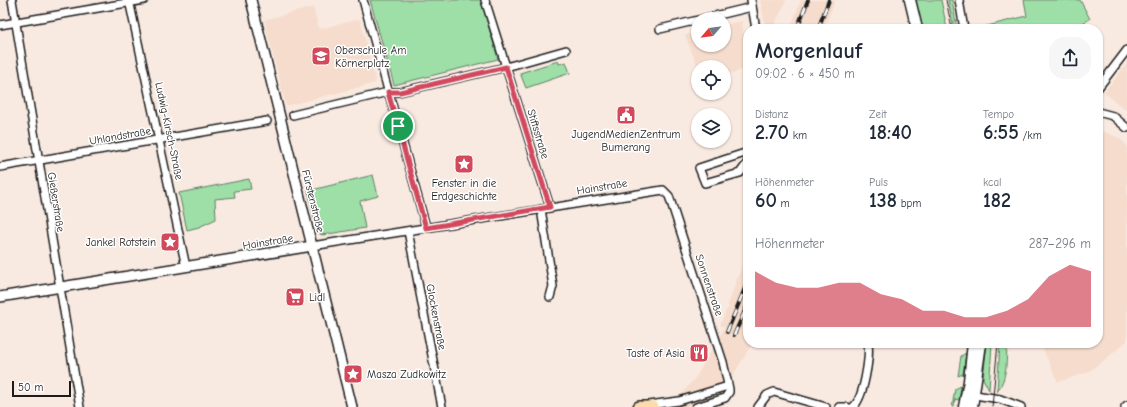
<!DOCTYPE html>
<html lang="de">
<head>
<meta charset="utf-8">
<style>
  body { margin:0; font-family:"Comic Neue",sans-serif; background:#f6f6f7; color:#1f2937; height:100vh; display:flex; flex-direction:column; font-size:15px; white-space:nowrap }
  * { box-sizing:border-box; margin:0 }
  p { font-size:13px; color:#747a83 }
  .icon { flex:none; width:22px; height:22px; fill:none; stroke:currentColor; stroke-width:2; stroke-linecap:round; stroke-linejoin:round }
  .map { position:relative; flex:1; overflow:hidden }
  .sheet { position:absolute; left:743px; top:24px; width:360px; height:324px; display:flex; flex-direction:column; background:#fff; border-radius:16px; box-shadow:0 1px 3px #0004 }
  .sheet>* { flex:none }
  .needle { width:26px; rotate:242deg }
  .controls { position:absolute; left:691px; top:12px; display:grid; gap:8px }
  .controls a { display:grid; place-items:center; width:40px; height:40px; border-radius:50%; background:#fff; box-shadow:0 1px 3px #0004; font-size:20px }
  .scale { position:absolute; left:12px; bottom:10px; width:59px; box-sizing:border-box; padding-left:4px; border:2px solid #1c1c1c; border-top:0; font-size:11px; line-height:14px; white-space:nowrap; color:#1c1c1c; -webkit-text-stroke:3px #fff; paint-order:stroke }
  .pin { position:absolute; display:grid; place-items:center; width:34px; height:34px; color:#fff; margin:-17px; border:2px solid #fff; border-radius:50%; box-shadow:0 1px 4px #0007 }
  .round { display:grid; place-items:center; flex:none; width:42px; height:42px; border-radius:16px; background:#f6f6f7 }
  .summary { display:flex; align-items:center; justify-content:space-between; height:68px; padding:0 12px }
  h1 { font-size:22px; font-weight:800; line-height:30px }
  .figures { display:grid; grid-template-columns:repeat(3,1fr); gap:6px; height:68px; padding:4px 12px }
  .figures div { display:grid; align-content:center }
  .figures b { font-size:20px; font-weight:800 }
  .figures small { font-size:11px; font-weight:400 }
  .figures p { font-size:11px }
  .chart { height:112px; padding:8px 12px }
  .chart p { display:flex; justify-content:space-between }
  .chart svg { width:100%; height:72px; margin-top:4px; fill:#d1495b; opacity:.7 }
  .map>svg:first-child { display:block }
  .built { fill:#f5dccc }
  .green { fill:#9edfa8; stroke:#5d7e62 }
  .lines { fill:none; stroke-linecap:round; stroke-linejoin:round }
  .minor-casing { stroke:#1c1c1c; stroke-width:10 }
  .tertiary-casing { stroke:#1c1c1c; stroke-width:12 }
  .secondary-casing { stroke:#1c1c1c; stroke-width:13 }
  .primary-casing { stroke:#1c1c1c; stroke-width:14 }
  .minor { stroke:#fff; stroke-width:7 }
  .tertiary { stroke:#fff; stroke-width:9 }
  .secondary { stroke:#fff; stroke-width:10 }
  .primary { stroke:#fcdcab; stroke-width:11 }
  .tram { stroke:#1c1c1c; stroke-width:1 }
  .rail-casing { stroke:#1c1c1c; stroke-width:4 }
  .rail { stroke:#fff; stroke-width:2.5; stroke-dasharray:8; stroke-linecap:butt }
  .route-casing { stroke:#fff; stroke-width:8 }
  .route { stroke:#d1495b; stroke-width:5 }
  .labels { text-anchor:middle; dominant-baseline:central; stroke-width:3; stroke-linejoin:round; paint-order:stroke }
  .poi-label { font-size:11px; fill:#1c1c1c; stroke:#fff; text-anchor:start }
  .street-label { font-size:11px; fill:#1c1c1c; stroke:#fff }
</style>
</head>
<body>
<div class="map">
<svg width="1127" height="407" viewBox="0 0 1127 407">
  <rect width="100%" height="100%" fill="#f9eae1"/>
  <filter id="ink" filterUnits="userSpaceOnUse"><feTurbulence type="fractalNoise" baseFrequency=".025" numOctaves="2"/><feDisplacementMap in="SourceGraphic" scale="8" xChannelSelector="R" yChannelSelector="G"/><feConvolveMatrix kernelMatrix="1 2 1 2 8 2 1 2 1" color-interpolation-filters="sRGB"/></filter>
  <g filter="url(#ink)">
    <!-- built -->
    <g class="built">
      <path d="M760,0H786L773,29H766Z"/>
      <path d="M801,0H835L824,29H790Z"/>
      <path d="M313,7L319,29L360,19L376,83L286,106L264,20Z"/>
      <path d="M742,21L748,68L724,76V67L698,68L685,35L698,32V45H724V25Z"/>
      <path d="M1127,64V111L1104,92Z"/>
      <path d="M1098,129L1119,138L1127,145V341L1102,362L1088,372L1058,382L1040,343H1098Z"/>
      <path d="M748,248V343H752L749,349L719,398L715,394L704,407H671L696,377L725,327L720,325L727,309L729,308L728,305Z"/>
    </g>
    <!-- green -->
    <g class="green">
      <path d="M370,0H481L498,59L394,85Z"/>
      <path d="M916,0H941L947,29H922Z"/>
      <path d="M948,0H952L957,29H954Z"/>
      <path d="M1024,0H1080L1090,19L1072,29H975L1027,16Z"/>
      <path d="M558,61L559,64L566,62L570,73L526,88L520,73Z"/>
      <path d="M373,175L378,196L360,201L365,228L322,235L317,232L308,191Z"/>
      <path d="M249,179L251,189L234,191L235,197L215,199L216,219L199,227L187,230L179,193Z"/>
      <path d="M987,343H992L989,390L983,379Z"/>
      <path d="M1000,343H1007C1006,362 1008,376 997,392Z"/>
      <path d="M966,353L963,374L958,376L961,356Z"/>
      <path d="M961,386L959,400L955,399L954,407H952L955,389Z"/>
    </g>
    <g class="lines">
      <!-- minor casing -->
      <g class="minor-casing">
        <g id="minor">
          <path d="M12,0L80,407"/>
          <path d="M129,0L186,267"/>
          <path d="M363,0L426,227"/>
          <path d="M485,0L550,207"/>
          <path d="M751,0L756,29"/>
          <path d="M959,0L964,29"/>
          <path d="M702,19L752,7"/>
          <path d="M0,25L144,0"/>
          <path d="M660,29L698,20"/>
          <path d="M1098,88L1127,50"/>
          <path d="M1098,112L1113,116L1127,128"/>
          <path d="M293,115L388,92H399L506,67L566,50"/>
          <path d="M748,152L699,168L705,183L740,173L748,162"/>
          <path d="M0,167L267,121"/>
          <path d="M541,209L553,286L550,297"/>
          <path d="M408,231L442,407"/>
          <path d="M312,246L663,190L669,196L723,362L729,389V392L725,398L696,407"/>
          <path d="M969,394L1000,399L1021,407"/>
          <path d="M649,405L679,401L728,386"/>
          <path d="M758,407L767,395L774,392L826,407"/>
          <path d="M839,407H847"/>
          <path d="M853,407C864,398 870,357 868,343"/>
          <path d="M1125,407L1127,405"/>
        </g>
      </g>
      <!-- tertiary casing -->
      <g class="tertiary-casing">
        <g id="tertiary">
          <path d="M251,0L352,407"/>
          <path d="M0,297L312,246"/>
        </g>
      </g>
      <!-- secondary casing -->
      <g class="secondary-casing">
        <g id="secondary">
          <path d="M910,0L917,29"/>
          <path d="M964,407L969,381L973,343"/>
          <path d="M972,407L981,343"/>
        </g>
      </g>
      <!-- primary casing -->
      <g class="primary-casing">
        <path id="primary" d="M639,407H653"/>
      </g>
      <!-- minor -->
      <use href="#minor" class="minor"/>
      <!-- tertiary -->
      <use href="#tertiary" class="tertiary"/>
      <!-- secondary -->
      <use href="#secondary" class="secondary"/>
      <!-- primary -->
      <use href="#primary" class="primary"/>
      <!-- tram -->
      <g class="tram">
        <path d="M946,0L952,29"/>
        <path d="M992,407L998,343"/>
      </g>
      <!-- rail casing -->
      <g class="rail-casing">
        <g id="rail">
          <path d="M797,29L808,0"/>
          <path d="M818,29L829,0"/>
          <path d="M727,332L748,281"/>
          <path d="M734,335L748,304"/>
        </g>
      </g>
      <!-- rail -->
      <use href="#rail" class="rail"/>
    </g>
  </g>
  <g class="lines" filter="url(#ink)">
    <!-- route casing -->
    <g class="route-casing">
      <path id="route" d="M506,67L550,207L426,228L388,92H400Z"/>
    </g>
    <!-- route -->
    <use href="#route" class="route"/>
  </g>
  <!-- icons -->
  <defs>
    <g id="school-square" transform="scale(1)"><rect x="-9" y="-9" width="18" height="18" rx="4" fill="#d1495b" stroke="#fff"/><path d="M0-5L7-2L0 1L-7-2ZM-4 1L0 2.5L4 1V4Q0 6-4 4Z" fill="#fff"/></g>
    <g id="civic-square" transform="scale(1)"><rect x="-9" y="-9" width="18" height="18" rx="4" fill="#d1495b" stroke="#fff"/><path d="M-.6-6.5H3V-4.5H.6V-3L4-1V1h2V6H-6V1h2V-1L-.6-3ZM-1.2 2.5V6h2.4V2.5Z" fill="#fff"/></g>
    <g id="sight-square" transform="scale(1)"><rect x="-9" y="-9" width="18" height="18" rx="4" fill="#d1495b" stroke="#fff"/><path d="M0-6L1.8-2.2L6-1.7L2.9 1.2L3.7 5.4L0 3.3L-3.7 5.4L-2.9 1.2L-6-1.7L-1.8-2.2Z" fill="#fff"/></g>
    <g id="supermarket-square" transform="scale(1)"><rect x="-9" y="-9" width="18" height="18" rx="4" fill="#d1495b" stroke="#fff"/><path d="M-6-5.5h2.5l.6 2H6L4.5 2H-2.5L-4.4-4H-6ZM-1.5 3.2a1.3 1.3 0 1 0 .1 0ZM3 3.2a1.3 1.3 0 1 0 .1 0Z" fill="#fff"/></g>
    <g id="restaurant-square" transform="scale(1)"><rect x="-9" y="-9" width="18" height="18" rx="4" fill="#d1495b" stroke="#fff"/><path d="M-5-6h1v4h1v-4h1v4h1v-4h1v5L-1.5 .5V6h-2V.5L-5-1ZM5-6V6H3V1.5H1.5Q1.5-4 5-6Z" fill="#fff"/></g>
  </defs>
  <g fill-rule="evenodd">
    <use href="#school-square" x="321" y="56"/>
    <use href="#civic-square" x="626" y="115"/>
    <use href="#sight-square" x="464" y="164"/>
    <use href="#sight-square" x="170" y="242"/>
    <use href="#supermarket-square" x="295" y="297"/>
    <use href="#restaurant-square" x="699" y="353"/>
    <use href="#sight-square" x="353" y="374"/>
  </g>
  <g class="labels">
    <!-- poi labels -->
    <g class="poi-label">
      <text x="335" y="50">Oberschule Am<tspan x="335" dy="13">Körnerplatz</tspan></text>
      <text x="626" y="134" text-anchor="middle">JugendMedienZentrum<tspan x="626" dy="13">Bumerang</tspan></text>
      <text x="464" y="183" text-anchor="middle">Fenster in die<tspan x="464" dy="13">Erdgeschichte</tspan></text>
      <text x="156" y="242" text-anchor="end">Jankel Rotstein</text>
      <text x="309" y="297">Lidl</text>
      <text x="685" y="353" text-anchor="end">Taste of Asia</text>
      <text x="367" y="374">Masza Zudkowitz</text>
    </g>
    <!-- street labels -->
    <g class="street-label">
      <text transform="translate(169 131) rotate(78)">Ludwig-Kirsch-Straße</text>
      <text transform="translate(538 134) rotate(73)">Stiftsstraße</text>
      <text transform="translate(120 136) rotate(-10)">Uhlandstraße</text>
      <text transform="translate(602 187) rotate(-9)">Hainstraße</text>
      <text transform="translate(313 201) rotate(76)">Fürstenstraße</text>
      <text transform="translate(56 202) rotate(81)">Gießerstraße</text>
      <text transform="translate(268 242) rotate(-9)">Hainstraße</text>
      <text transform="translate(709 285) rotate(71)">Sonnenstraße</text>
      <text transform="translate(436 317) rotate(79)">Glockenstraße</text>
    </g>
  </g>
</svg>
<div class="controls">
<a><svg class="needle" viewBox="-14 -14 28 28"><path d="M0-13l5 13h-10z" fill="#e53935"/><path d="M0 13l5-13h-10z" fill="#747a83"/></svg></a>
<a><svg class="icon" aria-label="locate" viewBox="0 0 24 24"><circle cx="12" cy="12" r="6"/><path d="M12 2v4M12 18v4M2 12h4M18 12h4"/></svg></a>
<a><svg class="icon" aria-label="layers" viewBox="0 0 24 24"><path d="M12 4l9 5-9 5-9-5zM3 14l9 5 9-5"/></svg></a>
</div>
<div class="scale">50 m</div>
<div class="pin" style="left:398px;top:126px;background:#1e9e55"><svg class="icon" aria-label="arrive" viewBox="0 0 24 24"><path d="M6 21V4h12l-3 4 3 4H6"/></svg></div>
<section class="sheet">
<div class="summary"><div><h1>Morgenlauf</h1><p>09:02 · 6 × 450 m</p></div><a class="round"><svg class="icon" aria-label="share" viewBox="0 0 24 24"><path d="M12 15V3M7 8l5-5 5 5M5 13v7h14v-7"/></svg></a></div>
<div class="figures">
<div><p>Distanz</p><b>2.70<small> km</small></b></div>
<div><p>Zeit</p><b>18:40</b></div>
<div><p>Tempo</p><b>6:55<small> /km</small></b></div>
</div>
<div class="figures">
<div><p>Höhenmeter</p><b>60<small> m</small></b></div>
<div><p>Puls</p><b>138<small> bpm</small></b></div>
<div><p>kcal</p><b>182</b></div>
</div>
<div class="chart"><p><span>Höhenmeter</span>287–296 m</p>
<svg viewBox="0 0 160 44" preserveAspectRatio="none"><path d="M0 44V10L10 17L20 20L30 20L40 17L50 17L60 24L70 27L80 34L90 34L100 38L110 38L120 34L130 27L140 13L150 6L160 10V44z"/></svg>
</div>
</section>
</div>
</body>
</html>
